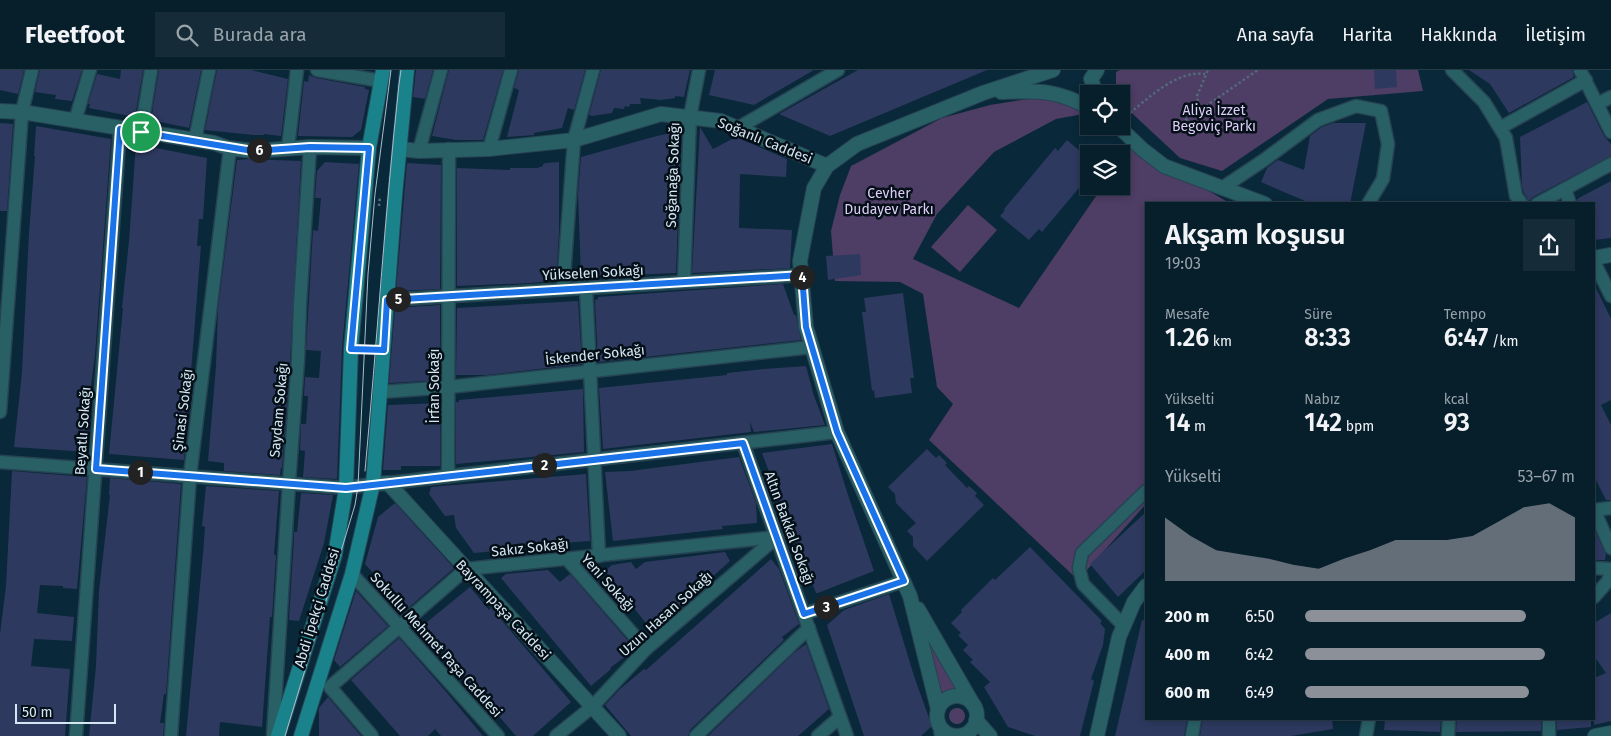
<!DOCTYPE html>
<html lang="tr">
<head>
<meta charset="utf-8">
<style>
  body { margin:0; font-family:"Fira Sans",sans-serif; background:#152b37; color:#f1f3f6; height:100vh; display:flex; flex-direction:column; font-size:19px; white-space:nowrap }
  * { box-sizing:border-box; margin:0 }
  p { font-size:16px; color:#98a2a9 }
  .icon { flex:none; width:28px; height:28px; fill:none; stroke:currentColor; stroke-width:2; stroke-linecap:round; stroke-linejoin:round }
  .map { position:relative; flex:1; overflow:hidden }
  .sheet { position:absolute; left:1145px; top:132px; width:450px; height:518px; display:flex; flex-direction:column; background:#071e2b; border-radius:0px; box-shadow:0 2px 8px #0003,0 0 0 1px #283c47 }
  .sheet>* { flex:none }
  .fabs { position:absolute; left:1080px; top:15px; display:grid; gap:10px }
  .fabs a { display:grid; place-items:center; width:50px; height:50px; border-radius:0px; background:#071e2b; box-shadow:0 2px 8px #0003,0 0 0 1px #283c47; font-size:25px }
  .scale { position:absolute; left:15px; bottom:12px; width:101px; box-sizing:border-box; padding-left:5px; border:2px solid #d5e6f2; border-top:0; font-size:14px; line-height:18px; white-space:nowrap; color:#d5e6f2; -webkit-text-stroke:4px #040f17; paint-order:stroke }
  .pin { position:absolute; display:grid; place-items:center; width:42px; height:42px; color:#fff; margin:-21px; border:2px solid #fff; border-radius:50%; box-shadow:0 1px 5px #0007 }
  .km { position:absolute; width:25px; height:25px; margin:-12px; border-radius:50%; background:#222; color:#fff; font-size:14px; line-height:25px; text-align:center }
  .round { display:grid; place-items:center; flex:none; width:52px; height:52px; border-radius:0px; background:#152b37 }
  .headline { display:flex; align-items:center; justify-content:space-between; height:85px; padding:0 20px }
  h1 { font-size:28px; font-weight:600; line-height:38px }
  .figures { display:grid; grid-template-columns:repeat(3,1fr); gap:8px; height:85px; padding:5px 20px }
  .figures div { display:grid; align-content:center }
  .figures b { font-size:25px; font-weight:600 }
  .figures small { font-size:14px; font-weight:400 }
  .figures p { font-size:14px }
  .chart { height:140px; padding:10px 20px }
  .chart p { display:flex; justify-content:space-between }
  .chart svg { width:100%; height:90px; margin-top:5px; fill:#8c9099; opacity:.7 }
  ul { padding:0 20px; list-style:none; font-size:16px }
  li { display:grid; grid-template-columns:80px 60px 1fr; align-items:center; height:38px }
  li i { height:12px; border-radius:6px; background:#8c9099 }
  header { display:flex; align-items:center; gap:30px; box-sizing:border-box; height:70px; padding:0 25px; background:#071e2b; border-bottom:1px solid #283c47 }
  header strong { font-size:24px }
  nav { display:flex; gap:28px; margin-inline-start:auto; font-size:18px }
  .search { width:350px; height:45px; background:#152b37; display:flex; align-items:center; gap:12px; box-sizing:border-box; padding:0 18px; border-radius:0px; color:#98a2a9; font-size:19px }
  .map>svg:first-child { display:block }
  .green { fill:#4e3d64 }
  .building { fill:#2e3960 }
  .lines { fill:none; stroke-linecap:round; stroke-linejoin:round }
  .minor-casing { stroke:#264353; stroke-width:15 }
  .tertiary-casing { stroke:#264353; stroke-width:16 }
  .secondary-casing { stroke:#264353; stroke-width:16 }
  .path { stroke:#516b7a; stroke-width:2.5; stroke-dasharray:2.5 2.5; stroke-linecap:butt }
  .minor { stroke:#296066; stroke-width:12 }
  .tertiary { stroke:#296066; stroke-width:14 }
  .secondary { stroke:#1a828b; stroke-width:14 }
  .tram { stroke:#aabecb; stroke-width:1 }
  .route-casing { stroke:#fff; stroke-width:10 }
  .route { stroke:#1a73e8; stroke-width:6 }
  .labels { text-anchor:middle; dominant-baseline:central; stroke-width:5; stroke-linejoin:round; paint-order:stroke }
  .park-label { font-size:14px; fill:#dfcef8; stroke:#040f17 }
  .street-label { font-size:14px; fill:#d5e6f2; stroke:#040f17 }
</style>
</head>
<body>
<header>
<strong>Fleetfoot</strong>
<div class="search"><svg class="icon" aria-label="search" viewBox="0 0 24 24"><circle cx="10" cy="10" r="6"/><path d="M15 15l6 6"/></svg>Burada ara</div>
<nav><a>Ana sayfa</a><a>Harita</a><a>Hakkında</a><a>İletişim</a></nav>
</header>
<div class="map">
<svg width="1611" height="666" viewBox="0 0 1611 666">
  <rect width="100%" height="100%" fill="#092839"/>
  <!-- green -->
  <g class="green">
    <path d="M1120,0H1418L1423,21L1328,29L1222,101L1180,88L1121,33V24H1116V2Z"/>
    <path d="M1027,29H1051L1089,43L1056,49L994,82L937,144L913,189L1019,238L1103,116H1121V89L1131,75L1231,134H1146V434L1078,510L929,370L953,334L937,317L923,224L900,212L835,211L831,161L840,125L851,96L942,48L990,35Z"/>
    <path d="M968,135L997,160L960,202L931,177Z"/>
    <path d="M918,546L961,621L951,622L942,628Z"/>
    <circle cx="957" cy="646" r="8"/>
  </g>
  <!-- building -->
  <g class="building">
    <path d="M0,0H24L18,24L0,20Z"/>
    <path d="M40,0H82L72,31L55,29L56,25L35,22Z"/>
    <path d="M121,0H143L135,47L89,38L90,34H88L97,4L120,9Z"/>
    <path d="M159,0H201L189,58L151,50Z"/>
    <path d="M217,0H251L288,9L281,66L264,64V65H254L205,60Z"/>
    <path d="M416,0H433L425,29L413,27Z"/>
    <path d="M449,0H503L483,70H456L432,66Z"/>
    <path d="M519,0H585L574,40L568,38L562,58L534,63V65L507,67L519,20L514,18Z"/>
    <path d="M601,0H690L684,27L675,26V28L661,30L640,28L641,34H630L629,37L625,36L624,39L614,38L612,43L592,46L589,45Z"/>
    <path d="M715,0H814L754,35L709,25Z"/>
    <path d="M858,0H987L830,66L779,44Z"/>
    <path d="M1374,0H1396L1397,17L1375,19Z"/>
    <path d="M1469,0H1572L1574,7L1509,43L1490,14Z"/>
    <path d="M309,5L316,8L365,17V19L369,20L361,60L352,67L298,66L304,11L308,12Z"/>
    <path d="M1587,32L1604,66L1611,74V86L1533,127L1529,131L1524,123L1522,116L1520,67Z"/>
    <path d="M0,53L13,54L7,141H0Z"/>
    <path d="M1333,53H1366L1350,134H1312L1261,112L1267,98L1278,90L1304,100L1310,66L1322,57Z"/>
    <path d="M36,56L111,69L95,285L88,338H90L87,382L14,377L22,302L29,163L35,86H34Z"/>
    <path d="M700,57L713,79L736,67L787,89L786,107L740,104L739,158L792,160L790,198L692,203Z"/>
    <path d="M678,61L680,93L676,203L581,207L578,124L581,87L653,67Z"/>
    <path d="M1067,70L1089,89V106L1042,162L1039,159L1029,170L1000,146L1005,140L1004,139L1055,78L1058,81Z"/>
    <path d="M136,74L207,88L203,149H199L197,176H201L184,390L109,384L123,238H122L129,171Z"/>
    <path d="M249,89L301,91L290,290L282,398L281,397L280,405L224,401V393L208,391L216,296L218,239L237,90Z"/>
    <path d="M325,92L359,94L342,278L337,409L303,407L305,381L300,380L301,354H306L308,326H304L305,307L319,308L321,281L306,280L313,160L318,161L321,128H315L317,101Z"/>
    <path d="M559,92V162L556,210L531,213L457,216V98L510,100V98H537L543,96V94L546,93Z"/>
    <path d="M407,93L441,95L440,219L396,221Z"/>
    <path d="M1611,111V168L1594,170V134H1578L1577,129Z"/>
    <path d="M860,184L861,205L828,210L826,186Z"/>
    <path d="M783,214L794,245H796L801,270L598,292L595,230L598,229V227Z"/>
    <path d="M1594,214L1611,249V330L1601,335L1611,355V430H1606L1594,406Z"/>
    <path d="M903,223L914,308H910L912,323L875,328L874,320L872,321L862,242H866L864,228Z"/>
    <path d="M578,231L582,294L487,305H456L457,238Z"/>
    <path d="M440,235V310L389,313L395,238Z"/>
    <path d="M806,296L814,326L825,355L754,362L750,352L751,362L603,379L599,318L727,305V303L764,299Z"/>
    <path d="M583,319L584,382L456,394V332H459V330Z"/>
    <path d="M440,333V396H401V400H383L388,335Z"/>
    <path d="M832,374L848,425L874,501L818,523H816L805,494L804,495L762,383Z"/>
    <path d="M927,379L936,388L939,385L947,393L945,395L967,418L969,416L977,423L975,426L984,435L927,491L913,476V467L907,461L916,453L896,433L895,424L888,417Z"/>
    <path d="M739,387L756,433L757,453L722,456L723,459L613,471L605,402L630,401Z"/>
    <path d="M12,401L87,407L77,519L63,518V516L40,515L37,543L74,547L72,571L34,569L31,596L70,599L65,666H0V564L6,516Z"/>
    <path d="M586,404L590,471L506,477V480L474,483L456,458L454,445L445,446L429,424L431,417Z"/>
    <path d="M110,408L181,414L166,624H164L160,653H164L163,666H89L96,596L99,521L110,425H109Z"/>
    <path d="M206,416L279,421L274,485H276L272,547H270L262,657L220,652L219,666H186L203,484L205,457L202,456Z"/>
    <path d="M301,423L333,425L324,473L299,551L289,550L294,467V462H297Z"/>
    <path d="M395,433L454,498L406,540L365,494L378,447Z"/>
    <path d="M1146,442V500L1118,527L1090,494Z"/>
    <path d="M1594,459L1606,484L1605,490H1594Z"/>
    <path d="M1030,477L1102,551L1100,553L1105,559L1103,575L1091,609L1094,611L1080,666H1035L1008,657L984,617L990,612L970,592L973,590L963,580L968,575L958,565L961,563L951,553L962,542L961,540L993,508L995,510Z"/>
    <path d="M725,482L730,491L652,561L605,501L612,495L631,492L636,499L645,492Z"/>
    <path d="M771,489L779,499L799,554L782,567L784,570L690,660L688,666H631L605,635L620,619L644,599L646,600Z"/>
    <path d="M548,500L560,512L570,504L635,579L610,598L611,599L591,616L501,508L506,504Z"/>
    <path d="M470,517L489,540L491,538L509,559L571,632L533,666H516L421,557Z"/>
    <path d="M356,521L388,556L340,597L334,590Z"/>
    <path d="M889,524L915,609L932,656L921,666H864L827,555L844,540Z"/>
    <path d="M1611,543V651L1594,655V608L1606,603L1594,586V553Z"/>
    <path d="M1142,550L1146,551V649H1187L1184,666H1115Z"/>
    <path d="M399,568L442,617L483,666H441L435,659L428,666H400L373,635L351,610Z"/>
    <path d="M806,574L829,639L798,666H708L795,582Z"/>
    <path d="M328,627L361,666H319V638Z"/>
    <path d="M1203,649H1332L1333,659L1291,666H1200Z"/>
    <path d="M1385,649H1441L1440,662L1384,660Z"/>
    <path d="M1457,649H1541V661L1456,662Z"/>
    <path d="M1557,649H1591V657L1557,660Z"/>
  </g>
  <g class="lines">
    <!-- minor casing -->
    <g class="minor-casing">
      <g id="minor">
        <path d="M317,0L381,11"/>
        <path d="M1452,0L1484,32L1506,68L1516,126L1522,134"/>
        <path d="M1580,0L1611,62"/>
        <path d="M1597,34L1611,27"/>
        <path d="M75,51L90,0"/>
        <path d="M738,58L838,0"/>
        <path d="M1500,58L1586,10"/>
        <path d="M141,62L151,0"/>
        <path d="M195,70L209,0"/>
        <path d="M288,78L297,0"/>
        <path d="M489,79L511,0"/>
        <path d="M419,81L441,0"/>
        <path d="M1222,118L1264,90L1318,50L1356,36L1381,41L1388,74L1383,109L1368,134"/>
        <path d="M1565,119L1570,134"/>
        <path d="M1537,134L1611,94"/>
        <path d="M1594,192L1611,226"/>
        <path d="M684,212L690,47L699,0"/>
        <path d="M586,218L599,486"/>
        <path d="M563,219L574,70L593,0"/>
        <path d="M387,230L802,205"/>
        <path d="M381,322L449,317L812,277"/>
        <path d="M0,342L22,42L32,0"/>
        <path d="M743,373L847,666"/>
        <path d="M0,392L346,418L373,414"/>
        <path d="M448,406L449,79"/>
        <path d="M388,413L837,362"/>
        <path d="M1594,440L1611,478"/>
        <path d="M1594,440L1611,438"/>
        <path d="M567,489L646,579"/>
        <path d="M1594,498L1611,499"/>
        <path d="M352,504L498,666"/>
        <path d="M1594,527L1608,511L1611,502"/>
        <path d="M804,544L904,511"/>
        <path d="M1124,556L1083,514L1079,498L1082,483L1146,421"/>
        <path d="M940,657L941,666"/>
        <path d="M76,666L120,59"/>
        <path d="M171,666L190,406L230,78"/>
        <path d="M273,666L289,413L298,290L300,234L310,77"/>
        <path d="M372,666L330,617L466,499L777,467"/>
        <path d="M556,666L592,637L646,579L777,467"/>
        <path d="M696,666L809,558"/>
        <path d="M818,666L840,647"/>
        <path d="M1192,666L1195,649"/>
        <path d="M1366,666L1369,649"/>
        <path d="M1448,666L1449,649"/>
        <path d="M1549,666V649"/>
      </g>
    </g>
    <!-- tertiary casing -->
    <g class="tertiary-casing">
      <g id="tertiary">
        <path d="M1001,22C1038,21 1056,19 1089,38"/>
        <path d="M1096,24L1091,9L1097,0"/>
        <path d="M0,41L22,42L214,73L228,78L253,81L310,77L369,78"/>
        <path d="M1118,56L1142,79L1164,96L1265,134"/>
        <path d="M400,79L419,81L489,79L574,70L661,44L721,51L827,96L857,74L983,23L1053,0"/>
        <path d="M827,96L814,118L800,191L806,257L837,362L910,526L938,639"/>
        <path d="M1594,188L1611,185"/>
        <path d="M373,414L388,413L619,666"/>
        <path d="M918,539L974,636"/>
        <circle cx="957" cy="646" r="20"/>
        <path d="M976,650L990,666"/>
        <path d="M1097,666L1119,567L1134,532L1146,516"/>
        <path d="M1595,666L1611,663"/>
      </g>
    </g>
    <!-- secondary casing -->
    <g class="secondary-casing">
      <g id="secondary">
        <path d="M278,666L335,485L346,418L351,279L369,78L383,0"/>
        <path d="M301,666L352,504L373,414L395,126L407,0"/>
      </g>
    </g>
    <!-- path -->
    <g class="path">
      <path d="M1199,41L1197,26L1208,0"/>
      <path d="M1126,46C1148,29 1176,0 1205,4"/>
      <path d="M1177,56L1258,0"/>
      <path d="M379,136L380,126"/>
    </g>
    <!-- minor -->
    <use href="#minor" class="minor"/>
    <!-- tertiary -->
    <use href="#tertiary" class="tertiary"/>
    <!-- secondary -->
    <use href="#secondary" class="secondary"/>
    <!-- tram -->
    <g class="tram">
      <path d="M365,401C377,272 385,143 399,14L401,0"/>
      <path d="M285,666L355,435L358,416L368,204L375,124L391,0"/>
    </g>
  </g>
  <g class="lines">
    <!-- route casing -->
    <g class="route-casing">
      <path id="route" d="M120,59L253,81L310,77L369,78L351,279L384,280L387,230L802,205L806,257L837,362L904,511L804,544L743,373L346,418L96,399Z"/>
    </g>
    <!-- route -->
    <use href="#route" class="route"/>
  </g>
  <g class="labels">
    <!-- park labels -->
    <g class="park-label">
      <text x="1214" y="40">Aliya İzzet<tspan x="1214" dy="16">Begoviç Parkı</tspan></text>
      <text x="889" y="123">Cevher<tspan x="889" dy="16">Dudayev Parkı</tspan></text>
    </g>
    <!-- street labels -->
    <g class="street-label">
      <text transform="translate(765 71) rotate(22)">Soğanlı Caddesi</text>
      <text transform="translate(673 105) rotate(-88)">Soğanağa Sokağı</text>
      <text transform="translate(593 203) rotate(-3)">Yükselen Sokağı</text>
      <text transform="translate(595 285) rotate(-6)">İskender Sokağı</text>
      <text transform="translate(434 316) rotate(-90)">İrfan Sokağı</text>
      <text transform="translate(183 340) rotate(-83)">Şinasi Sokağı</text>
      <text transform="translate(279 340) rotate(-85)">Saydam Sokağı</text>
      <text transform="translate(83 361) rotate(-86)">Beyatlı Sokağı</text>
      <text transform="translate(789 458) rotate(70)">Altın Bakkal Sokağı</text>
      <text transform="translate(530 478) rotate(-6)">Sakız Sokağı</text>
      <text transform="translate(608 513) rotate(48)">Yeni Sokağı</text>
      <text transform="translate(317 538) rotate(-73)">Abdi İpekçi Caddesi</text>
      <text transform="translate(503 540) rotate(47)">Bayrampaşa Caddesi</text>
      <text transform="translate(666 544) rotate(-42)">Uzun Hasan Sokağı</text>
      <text transform="translate(436 575) rotate(48)">Sokullu Mehmet Paşa Caddesi</text>
    </g>
  </g>
</svg>
<div class="fabs">
<a><svg class="icon" aria-label="locate" viewBox="0 0 24 24"><circle cx="12" cy="12" r="6"/><path d="M12 2v4M12 18v4M2 12h4M18 12h4"/></svg></a>
<a><svg class="icon" aria-label="layers" viewBox="0 0 24 24"><path d="M12 4l9 5-9 5-9-5zM3 14l9 5 9-5"/></svg></a>
</div>
<div class="scale">50 m</div>
<div class="pin" style="left:141px;top:62px;background:#1e9e55"><svg class="icon" aria-label="arrive" viewBox="0 0 24 24"><path d="M6 21V4h12l-3 4 3 4H6"/></svg></div>
<b class="km" style="left:140px;top:402px">1</b>
<b class="km" style="left:544px;top:395px">2</b>
<b class="km" style="left:826px;top:537px">3</b>
<b class="km" style="left:802px;top:207px">4</b>
<b class="km" style="left:398px;top:229px">5</b>
<b class="km" style="left:259px;top:80px">6</b>
<section class="sheet">
<div class="headline"><div><h1>Akşam koşusu</h1><p>19:03</p></div><a class="round"><svg class="icon" aria-label="share" viewBox="0 0 24 24"><path d="M12 15V3M7 8l5-5 5 5M5 13v7h14v-7"/></svg></a></div>
<div class="figures">
<div><p>Mesafe</p><b>1.26<small> km</small></b></div>
<div><p>Süre</p><b>8:33</b></div>
<div><p>Tempo</p><b>6:47<small> /km</small></b></div>
</div>
<div class="figures">
<div><p>Yükselti</p><b>14<small> m</small></b></div>
<div><p>Nabız</p><b>142<small> bpm</small></b></div>
<div><p>kcal</p><b>93</b></div>
</div>
<div class="chart"><p><span>Yükselti</span>53–67 m</p>
<svg viewBox="0 0 160 44" preserveAspectRatio="none"><path d="M0 44V13L10 22L20 29L30 31L40 33L50 36L60 38L70 33L80 29L90 24L100 24L110 24L120 22L130 15L140 8L150 6L160 13V44z"/></svg>
</div>
<ul>
<li><b>200 m</b>6:50<i style="width:82%"></i></li>
<li><b>400 m</b>6:42<i style="width:89%"></i></li>
<li><b>600 m</b>6:49<i style="width:83%"></i></li>
</ul>
</section>
</div>
</body>
</html>
